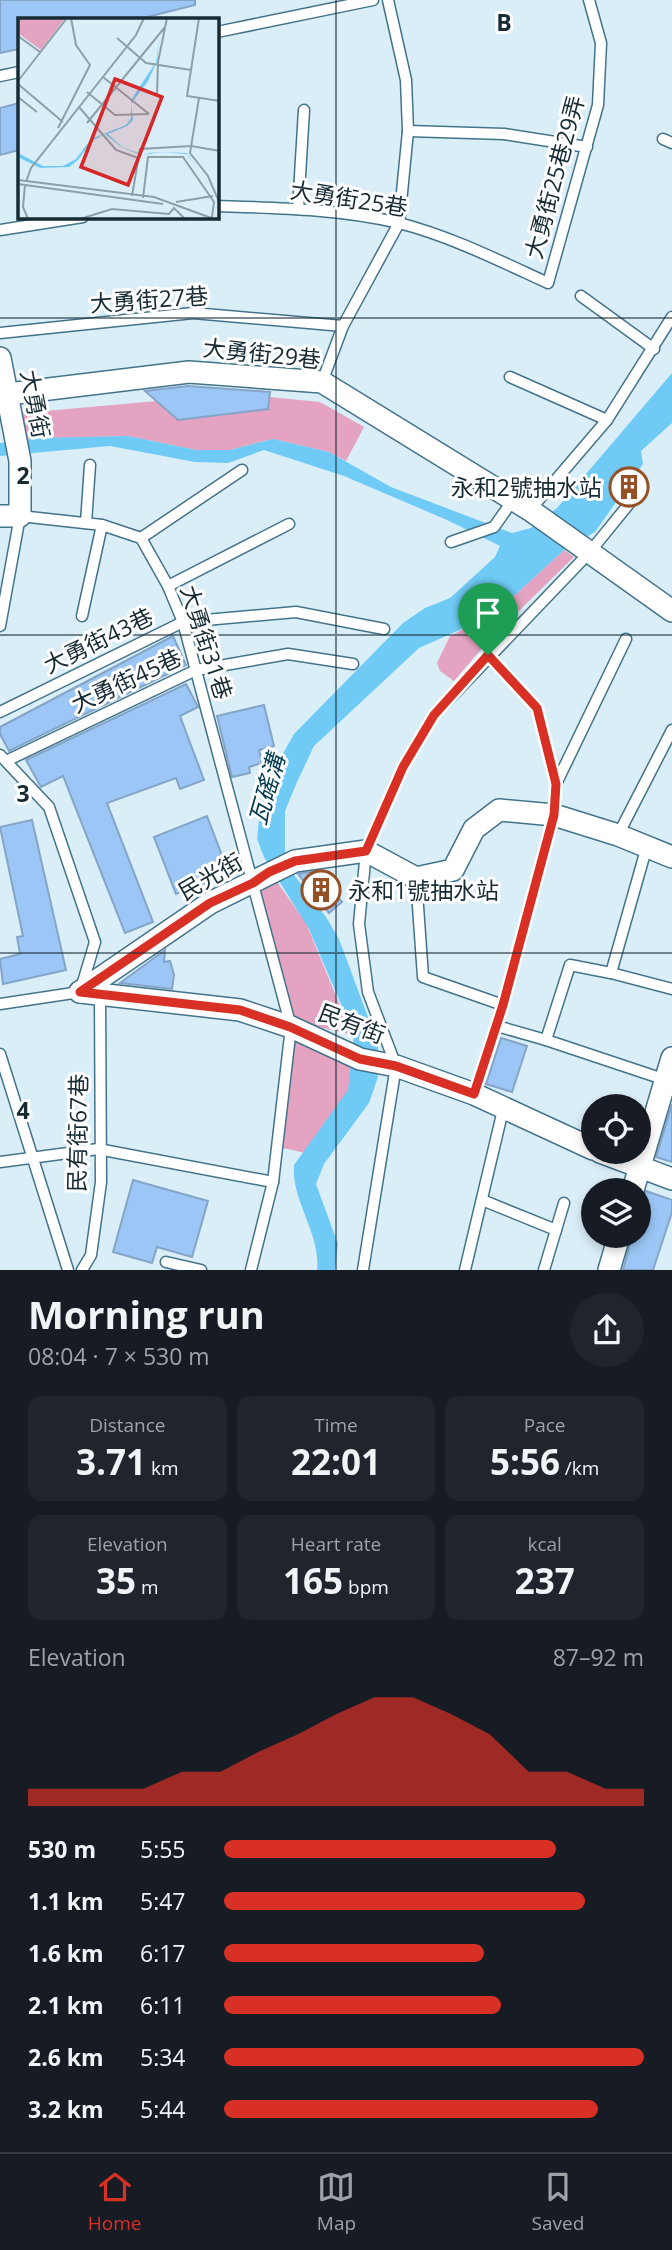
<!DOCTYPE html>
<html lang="en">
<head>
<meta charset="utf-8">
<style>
  body { margin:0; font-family:"Open Sans","Noto Sans TC",sans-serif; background:#20242c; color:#f1f3f6; height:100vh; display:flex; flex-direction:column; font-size:26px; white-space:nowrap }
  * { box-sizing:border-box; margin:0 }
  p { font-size:23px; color:#9ea1a6 }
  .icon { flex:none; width:38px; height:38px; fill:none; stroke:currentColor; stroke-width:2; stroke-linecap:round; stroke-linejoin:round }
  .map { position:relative; height:1270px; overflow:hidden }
  .drawer { display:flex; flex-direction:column; background:#171b24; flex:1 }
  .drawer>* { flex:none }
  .fabs { position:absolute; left:581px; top:1094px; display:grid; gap:14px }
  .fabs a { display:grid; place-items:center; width:70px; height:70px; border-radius:50%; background:#171b24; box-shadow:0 4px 10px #0003; font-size:35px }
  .pin { position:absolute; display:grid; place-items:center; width:60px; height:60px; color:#fff; margin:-72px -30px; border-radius:50% 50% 50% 0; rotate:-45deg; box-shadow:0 0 7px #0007 }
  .pin .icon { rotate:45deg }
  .round { display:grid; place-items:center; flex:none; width:74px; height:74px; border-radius:37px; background:#20242c }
  .headline { display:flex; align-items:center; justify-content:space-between; height:119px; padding:0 28px }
  h1 { font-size:38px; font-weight:700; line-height:52px }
  .metrics { display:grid; grid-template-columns:repeat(3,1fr); gap:10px; height:119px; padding:7px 28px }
  .metrics div { display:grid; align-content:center; border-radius:14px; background:#20242c; text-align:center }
  .metrics b { font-size:35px; font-weight:700 }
  .metrics small { font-size:19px; font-weight:400 }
  .metrics p { font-size:19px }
  .chart { height:196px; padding:14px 28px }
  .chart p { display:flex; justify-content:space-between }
  .chart svg { width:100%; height:126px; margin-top:7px; fill:#d93025; opacity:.7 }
  ul { padding:0 28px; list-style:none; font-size:23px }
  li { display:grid; grid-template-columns:112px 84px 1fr; align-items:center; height:52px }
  li i { height:18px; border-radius:9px; background:#d93025 }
  .dock { display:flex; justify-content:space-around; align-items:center; height:98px; border-top:2px solid #363941; background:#171b24; font-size:19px; color:#9ea1a6 }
  .dock a { display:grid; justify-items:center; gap:4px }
  .dock .selected { color:#d93025 }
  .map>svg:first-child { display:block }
  .green { fill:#e4a3c0 }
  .water { fill:#6fcbf6 }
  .building { fill:#9bc6f5; stroke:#84a5c8; stroke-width:2 }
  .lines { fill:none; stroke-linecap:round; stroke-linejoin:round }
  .lane-casing { stroke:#43738a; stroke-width:13 }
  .street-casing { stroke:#43738a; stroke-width:24 }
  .lane { stroke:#fff; stroke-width:10 }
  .street { stroke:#fff; stroke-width:21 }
  .route-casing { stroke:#fff; stroke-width:14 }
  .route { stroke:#d93025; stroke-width:9 }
  .grid { fill:none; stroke:#172b35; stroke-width:2; stroke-opacity:0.55 }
  .labels { text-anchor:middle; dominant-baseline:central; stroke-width:6; stroke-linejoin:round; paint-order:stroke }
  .street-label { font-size:23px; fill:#172b35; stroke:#fff }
  .poi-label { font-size:23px; fill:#172b35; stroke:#fff; text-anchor:end }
  .water-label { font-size:24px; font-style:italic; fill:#00394f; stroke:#fff }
  .inset-road { fill:none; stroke:#8ca0aa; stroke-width:2 }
  .view { fill:#d62828; fill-opacity:0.15; stroke:#d62828; stroke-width:3.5 }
  .inset-edge { fill:none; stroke:#172b35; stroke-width:3.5 }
  .grid-label { font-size:23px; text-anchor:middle; font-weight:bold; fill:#172b35; stroke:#fff; stroke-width:6; stroke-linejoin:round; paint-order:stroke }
</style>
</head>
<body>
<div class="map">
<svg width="672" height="1270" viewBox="0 0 672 1270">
  <rect width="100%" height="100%" fill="#daeef8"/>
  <!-- green -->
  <g class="green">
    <path d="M269,397L320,402L364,427L346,461L329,452L273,439L230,450H196L128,436L27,439L23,413L157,401L179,420L268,409Z"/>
    <path d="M564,550L574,557L488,641L454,681L440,671L437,663L450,636L482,620L515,595Z"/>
    <path d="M275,879L306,923L352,1035L294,1021L259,887Z"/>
    <path d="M295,1031L364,1057L342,1119L314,1155L283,1148Z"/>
  </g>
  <!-- water -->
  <path class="water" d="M672,373V423L641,451L643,464L595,532L564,550L515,595L482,620L419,648L314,746L297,782L285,811V863L326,917L339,939L378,1044V1077L369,1103L324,1164L316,1184L338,1244L335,1270H317C321,1233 291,1201 294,1165L348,1090L354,1035L309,929L264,857L257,839L260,810L272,773L294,734L403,623L425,608L450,598L495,557L500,546L447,520L344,476L264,450L228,463L195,462L110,446L0,456V443L38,438L128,436L196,450H230L273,439L329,452L391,487L512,533L531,528L557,508Z"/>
  <!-- building -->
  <g class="building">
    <path d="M0,0H195V5L139,19H19V49L0,53Z"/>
    <path d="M19,103V150L0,155V108Z"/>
    <path d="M188,386L270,392L268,409L178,420L145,391Z"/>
    <path d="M173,636L186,665L9,751L0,734V727Z"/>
    <path d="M186,684L198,707L180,716L204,780L180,789L176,778L107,803L153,922L125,933L63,776L41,787L26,760Z"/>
    <path d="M264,705L274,746L259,750L262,763L249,767L250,773L232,777L217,716Z"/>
    <path d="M207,816L229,874L176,894L154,837Z"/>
    <path d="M32,820L66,970L3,984L0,959L20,954L17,937L23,936L0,827Z"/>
    <path d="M316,871L342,902L329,913L298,874Z"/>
    <path d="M165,950L164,962L170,961L174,975L172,989L120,983Z"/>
    <path d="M501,1038L527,1046L512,1092L486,1084Z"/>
    <path d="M672,1104V1162L656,1157Z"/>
    <path d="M133,1180L208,1201L192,1257L157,1247L152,1263L113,1252Z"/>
    <path d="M646,1191L672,1200V1212L653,1270H623L632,1236H639V1201Z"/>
  </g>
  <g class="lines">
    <!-- lane casing -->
    <g class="lane-casing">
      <g id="lane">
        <path d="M217,32L373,0"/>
        <path d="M0,76L19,72"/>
        <path d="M408,131L504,134L587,147"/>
        <path d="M663,139L672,143"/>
        <path d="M217,206C277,208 340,209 399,223C450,236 500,261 548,283L598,105L601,43L589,0"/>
        <path d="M298,209L304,110"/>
        <path d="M0,230L83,217"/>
        <path d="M581,296L654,349"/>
        <path d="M0,333L193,313L343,326"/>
        <path d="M510,377L607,420"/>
        <path d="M322,382L343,326L399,223L408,131L406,80L388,0"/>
        <path d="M530,510L607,420L672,317"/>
        <path d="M86,523L90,465"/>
        <path d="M141,538L242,470"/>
        <path d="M451,542L494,527L513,500"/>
        <path d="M168,586L289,524"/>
        <path d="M82,616L102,525"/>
        <path d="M0,626L20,516L102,525L141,538L168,586L183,622L291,1027L273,1182L251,1270"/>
        <path d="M0,712L183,622L296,612L384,629"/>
        <path d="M0,755L49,807L95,942L80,992L0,1004"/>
        <path d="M6,761L196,670L288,654L353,664"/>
        <path d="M556,784L626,639"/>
        <path d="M618,835L672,730"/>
        <path d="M647,846L611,973L672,989"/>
        <path d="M416,878L423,977L503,1005"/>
        <path d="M611,973L570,965L546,1040L666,1080"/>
        <path d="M497,1026L546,1040"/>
        <path d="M0,1054L68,1270"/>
        <path d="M474,1094L503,1005L554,815L556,784L537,708L488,655"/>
        <path d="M0,1162L98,1149L273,1182"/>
        <path d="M482,1200L556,1230"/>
        <path d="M166,1262L201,1270"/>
        <path d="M82,1270L91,1255L101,1182L100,994"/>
        <path d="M363,1270L396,1066L368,992L359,924L366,851L403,767L434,715L589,553L637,494"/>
        <path d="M465,1270L503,1110"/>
        <path d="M544,1270L564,1203"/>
      </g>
    </g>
    <!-- street casing -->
    <g class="street-casing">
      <g id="street">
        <path d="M0,358L20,461V516H0"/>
        <path d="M8,394L189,372L322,382L530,510L672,611"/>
        <path d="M80,992L210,903L295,861L366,851L416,878L453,870L474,829L499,810L554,815L618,835L672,857"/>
        <path d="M80,992L240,1010L291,1027L360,1059L396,1066L474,1094L593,1149"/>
        <path d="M600,1152L672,1179"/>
        <path d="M633,1190L672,1058"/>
        <path d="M609,1270L619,1236"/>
      </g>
    </g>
    <!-- lane -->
    <use href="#lane" class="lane"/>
    <!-- street -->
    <use href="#street" class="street"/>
  </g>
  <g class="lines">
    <!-- route casing -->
    <g class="route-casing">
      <path id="route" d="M488,655L537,708L556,784L554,815L503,1005L474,1094L396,1066L360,1059L290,1027L240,1010L80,992L210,903L253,883L269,872L295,861L366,851L403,767L434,715Z"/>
    </g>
    <!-- route -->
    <use href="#route" class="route"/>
  </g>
  <!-- grid -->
  <path class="grid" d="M336,0V1270M0,318H672M0,635H672M0,953H672"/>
  <!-- icons -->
  <defs>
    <g id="building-ring" transform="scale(2.0125)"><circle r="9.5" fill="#fff" stroke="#955125" stroke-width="1.5"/><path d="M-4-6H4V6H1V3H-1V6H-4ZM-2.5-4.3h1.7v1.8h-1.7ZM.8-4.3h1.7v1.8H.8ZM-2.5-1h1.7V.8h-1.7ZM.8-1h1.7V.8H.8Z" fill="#955125"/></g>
  </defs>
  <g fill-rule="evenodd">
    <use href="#building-ring" x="629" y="487"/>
    <use href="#building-ring" x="321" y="890"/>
  </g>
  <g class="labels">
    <!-- street labels -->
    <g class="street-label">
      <text transform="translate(554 177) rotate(-75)">大勇街25巷29弄</text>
      <text transform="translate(349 198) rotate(9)">大勇街25巷</text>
      <text transform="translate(149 299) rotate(-4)">大勇街27巷</text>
      <text transform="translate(262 353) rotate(6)">大勇街29巷</text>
      <text transform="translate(36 404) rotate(79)">大勇街</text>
      <text transform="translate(98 640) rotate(-26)">大勇街43巷</text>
      <text transform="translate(207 642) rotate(72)">大勇街31巷</text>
      <text transform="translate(126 680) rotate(-25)">大勇街45巷</text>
      <text transform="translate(210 876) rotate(-30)">民光街</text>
      <text transform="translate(352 1023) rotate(21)">民有街</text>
      <text transform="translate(77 1133) rotate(-89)">民有街67巷</text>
    </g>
    <!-- poi labels -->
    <g class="poi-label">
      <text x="602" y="487">永和2號抽水站</text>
      <text x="348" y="890" text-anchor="start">永和1號抽水站</text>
    </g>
    <!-- water labels -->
    <g class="water-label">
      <text transform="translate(266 789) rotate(-74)">瓦磘溝</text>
    </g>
  </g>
  <!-- overview -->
  <g transform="translate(18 18)">
    <rect width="201" height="201" fill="#daeef8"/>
    <path d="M47,0L23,32L0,15V1Z" fill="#e4a3c0"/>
    <path d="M142,18L139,43L130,63L113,86L115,102L109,108L90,116L104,129L126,137L132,135L141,134L169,135L180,152L169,136L142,134L127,137L120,136L103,129L87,116L74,123L60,142L51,149L22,150L0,139V135L25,148H45L58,141L73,121L108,107L113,100V82L138,44Z" fill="#6fcbf6"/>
    <path class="inset-road" d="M181,0L169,78L202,83M0,18L22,34M99,20L128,45L173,52M85,59L131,96M0,63L49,0M0,66L45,104M69,74L97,97L131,96M139,76L140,44L149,0M0,79L19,94M181,80L172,135L190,158L202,186M61,89L98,132L120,140M69,105L147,9M40,110L72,47L58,27L53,0M0,162L136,179L196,201M8,164L13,150L118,17L126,0M0,166L145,186M7,167L5,189L10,201M114,178L122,131L173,128L202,133M125,180L130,139H165L196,184L194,199M158,184L195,178M62,201L94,191L151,196L156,190L167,201"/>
    <path class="view" d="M97,61L144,79L110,167L63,149Z"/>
    <rect width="201" height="201" class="inset-edge"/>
  </g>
  <g class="grid-label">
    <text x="504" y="31">B</text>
    <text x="23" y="484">2</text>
    <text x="23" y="802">3</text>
    <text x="23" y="1119">4</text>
  </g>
</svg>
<div class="fabs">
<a><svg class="icon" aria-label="locate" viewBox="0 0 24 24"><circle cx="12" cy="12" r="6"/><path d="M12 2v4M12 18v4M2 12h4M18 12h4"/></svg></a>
<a><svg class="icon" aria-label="layers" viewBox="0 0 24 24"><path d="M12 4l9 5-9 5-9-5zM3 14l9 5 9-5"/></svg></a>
</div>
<div class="pin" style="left:488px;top:655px;background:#1e9e55"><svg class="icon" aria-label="arrive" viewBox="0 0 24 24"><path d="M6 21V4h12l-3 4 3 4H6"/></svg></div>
</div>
<section class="drawer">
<div class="headline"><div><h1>Morning run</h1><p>08:04 · 7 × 530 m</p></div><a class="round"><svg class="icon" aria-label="share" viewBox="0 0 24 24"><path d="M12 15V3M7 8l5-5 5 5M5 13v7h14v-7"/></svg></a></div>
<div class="metrics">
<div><p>Distance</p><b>3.71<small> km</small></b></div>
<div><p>Time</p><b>22:01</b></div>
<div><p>Pace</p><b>5:56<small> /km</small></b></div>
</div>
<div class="metrics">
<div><p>Elevation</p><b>35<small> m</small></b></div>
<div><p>Heart rate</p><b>165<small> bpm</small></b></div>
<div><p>kcal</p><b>237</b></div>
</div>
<div class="chart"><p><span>Elevation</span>87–92 m</p>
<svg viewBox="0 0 160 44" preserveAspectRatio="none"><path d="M0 44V38L10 38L20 38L30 38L40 32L50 32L60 25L70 19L80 12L90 6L100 6L110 12L120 19L130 32L140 32L150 38L160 38V44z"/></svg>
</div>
<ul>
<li><b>530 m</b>5:55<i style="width:79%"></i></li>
<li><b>1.1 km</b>5:47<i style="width:86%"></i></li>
<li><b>1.6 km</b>6:17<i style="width:62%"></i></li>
<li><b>2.1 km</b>6:11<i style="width:66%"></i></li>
<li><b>2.6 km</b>5:34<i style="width:100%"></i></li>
<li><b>3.2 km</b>5:44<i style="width:89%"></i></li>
</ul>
</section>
<nav class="dock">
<a class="selected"><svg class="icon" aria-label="home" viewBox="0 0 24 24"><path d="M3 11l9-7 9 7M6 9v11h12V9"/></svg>Home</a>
<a><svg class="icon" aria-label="map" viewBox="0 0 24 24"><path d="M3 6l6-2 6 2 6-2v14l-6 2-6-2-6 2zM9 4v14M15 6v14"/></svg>Map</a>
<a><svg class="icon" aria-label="saved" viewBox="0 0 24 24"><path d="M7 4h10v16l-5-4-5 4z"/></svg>Saved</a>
</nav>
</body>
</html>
